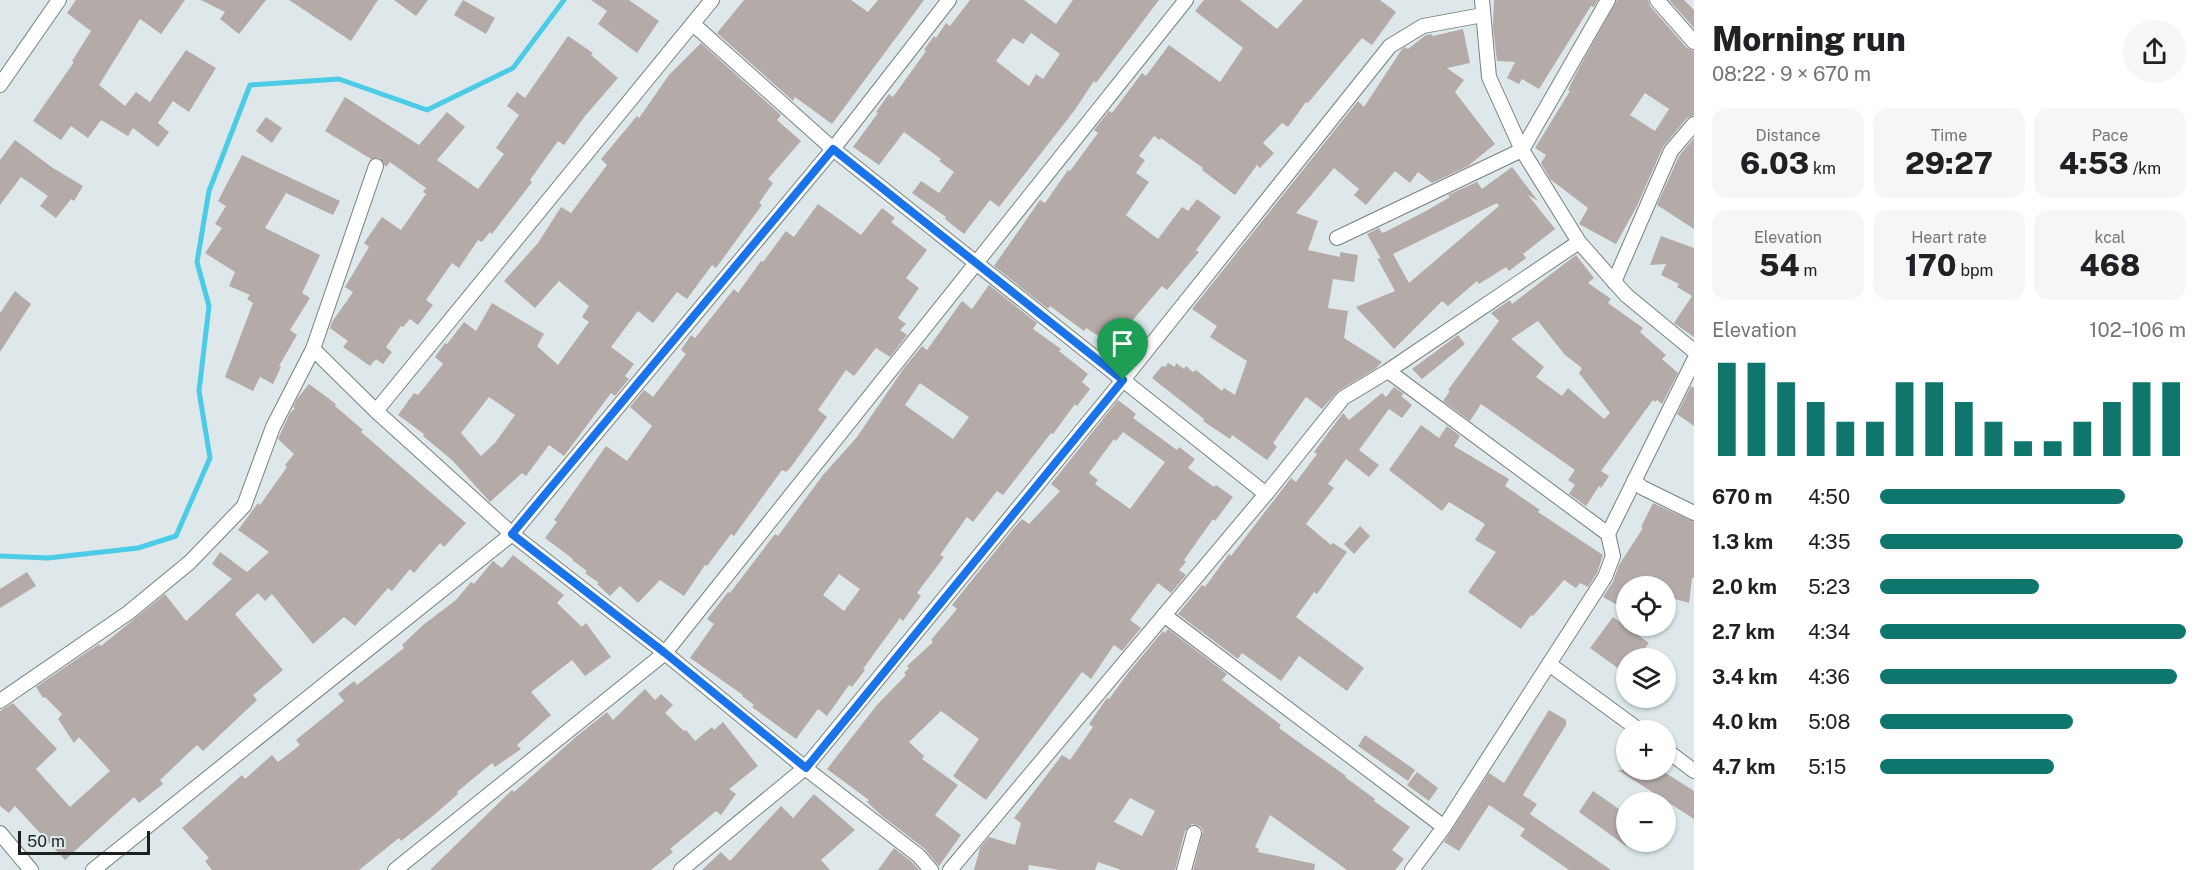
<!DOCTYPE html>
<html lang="en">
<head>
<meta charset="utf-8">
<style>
  body { margin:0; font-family:"Public Sans",sans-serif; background:#f6f6f6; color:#202124; height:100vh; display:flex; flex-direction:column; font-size:22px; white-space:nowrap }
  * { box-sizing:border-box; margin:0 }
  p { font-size:20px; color:#757577 }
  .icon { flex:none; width:33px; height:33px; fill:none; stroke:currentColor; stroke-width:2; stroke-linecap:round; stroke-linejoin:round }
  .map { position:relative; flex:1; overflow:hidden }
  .drawer { display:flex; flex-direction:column; background:#fff; width:510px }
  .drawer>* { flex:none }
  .buttons { position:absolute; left:1616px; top:576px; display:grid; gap:12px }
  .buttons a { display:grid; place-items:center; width:60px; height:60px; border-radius:50%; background:#fff; box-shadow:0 2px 4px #0004; font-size:30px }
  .scale { position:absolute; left:18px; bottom:15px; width:132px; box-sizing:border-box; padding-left:6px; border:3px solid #1d2021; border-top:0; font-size:16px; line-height:21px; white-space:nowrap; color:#1d2021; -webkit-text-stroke:4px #dee8eb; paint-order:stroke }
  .pin { position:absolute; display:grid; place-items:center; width:51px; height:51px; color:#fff; margin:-62px -26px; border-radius:50% 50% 50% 0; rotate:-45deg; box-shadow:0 0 6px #0007 }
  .pin .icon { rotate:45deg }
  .round { display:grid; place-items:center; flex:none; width:63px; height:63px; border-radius:32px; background:#f6f6f6 }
  .summary { display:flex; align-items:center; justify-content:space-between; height:102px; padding:0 18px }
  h1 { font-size:33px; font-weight:800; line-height:45px }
  .metrics { display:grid; grid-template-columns:repeat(3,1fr); gap:9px; height:102px; padding:6px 18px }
  .metrics div { display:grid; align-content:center; border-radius:15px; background:#f6f6f6; text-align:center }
  .metrics b { font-size:30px; font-weight:800 }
  .metrics small { font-size:16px; font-weight:400 }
  .metrics p { font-size:16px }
  .chart { height:168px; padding:12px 18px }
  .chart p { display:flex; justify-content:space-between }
  .chart svg { width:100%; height:108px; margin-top:6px; stroke:#0f766e; stroke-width:6 }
  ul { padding:0 18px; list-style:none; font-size:20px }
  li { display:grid; grid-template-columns:96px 72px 1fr; align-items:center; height:45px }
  li i { height:15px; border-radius:8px; background:#0f766e }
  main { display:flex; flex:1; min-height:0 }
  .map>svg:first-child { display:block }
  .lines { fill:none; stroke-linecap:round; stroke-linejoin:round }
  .stream { stroke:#4bcbe6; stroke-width:5 }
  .building { fill:#b4aaa7; fill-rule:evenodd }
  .minor-casing { stroke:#768082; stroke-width:16 }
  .minor { stroke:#fff; stroke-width:14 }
  .route-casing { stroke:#fff; stroke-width:12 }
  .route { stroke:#1a73e8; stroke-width:8 }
</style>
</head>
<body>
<main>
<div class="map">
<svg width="1694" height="870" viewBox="0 0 1694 870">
  <rect width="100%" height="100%" fill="#dee8eb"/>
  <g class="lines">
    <!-- stream -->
    <path class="stream" d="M0,556L48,558L138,548L176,536L210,458L199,391L209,306L197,262L209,191L250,85L339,79L427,110L513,68L564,0"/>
  </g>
  <!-- building -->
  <g class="building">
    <path d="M76,0H185L161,34L140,19L99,85L125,106L136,92L150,102L186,50L216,68L189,112L173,101L158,123L169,132L158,147L133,128L128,136L101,120L88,138L71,126L61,140L33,121L74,62L72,61L91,31L67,13Z"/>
    <path d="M201,0H266L239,34L220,19L225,12Z"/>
    <path d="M289,0H378L351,41Z"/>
    <path d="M394,0H428L416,16Z"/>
    <path d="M463,0L495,18L486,34L454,15Z"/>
    <path d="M591,0H629L659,21L637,53L598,24L607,11Z"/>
    <path d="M744,0H851L868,12L878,0H924L832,124L795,97L793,101L717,33Z"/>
    <path d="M970,0H1024L1056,24L1073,0H1159L1096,83L1094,81L1074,111L999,207L990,200L964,234L945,219L946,217L912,193L921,181L939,193L954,172L939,161L941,159L904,132L879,165L853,147L878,113L876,112L889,94L893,97L926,51L924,50L934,36L936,38L946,23L950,26ZM1031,33L1060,54L1043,79L1036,74L1029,86L996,61L1013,38L1023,44Z"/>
    <path d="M1204,0H1240L1277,29L1303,0H1380L1396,12L1372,45L1362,38L1308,103L1306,102L1288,127L1282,123L1263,143L1274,153L1260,168L1257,165L1235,195L1202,170L1203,168L1161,138L1160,140L1154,136L1139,156L1145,160L1136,173L1149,182L1126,215L1158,239L1182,207L1188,211L1197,199L1221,217L1196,250L1199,252L1167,290L1162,286L1131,322L1135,324L1119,349L1086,328L1084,331L1050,306L1048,309L994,266L1040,200L1045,203L1068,170L1070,171L1098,133L1094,130L1109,111L1112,113L1142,73L1146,76L1169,45L1220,82L1243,48L1195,11Z"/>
    <path d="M1494,0H1598L1594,7L1591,6L1539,89L1522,79L1519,84L1507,78L1515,62L1497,61L1493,27Z"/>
    <path d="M1617,0H1648L1650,6L1687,48L1694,51V115L1687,118L1663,147L1637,206L1616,244L1579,224L1588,208L1550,179L1541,163L1546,155L1535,148L1570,91L1568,90L1578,70ZM1645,93L1669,109L1655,131L1630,115Z"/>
    <path d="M1669,0H1684L1694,10V28Z"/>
    <path d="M1463,29L1470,63L1447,68L1464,80L1455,92L1495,144L1468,166L1432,183L1418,172L1410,183L1395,171L1366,205L1354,195L1359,189L1334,168L1296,213L1318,221L1308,250L1340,257V252L1358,255L1354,282L1333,279L1328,308L1348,311L1344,338L1382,362L1375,369L1338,391L1322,409L1306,397L1273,443L1277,447L1267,460L1232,435L1230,439L1203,421L1204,419L1152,378L1162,366L1165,367L1168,363L1175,367L1176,363L1184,369L1186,366L1193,372L1196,370L1222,391L1224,388L1235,395L1247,361L1210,337L1217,326L1192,309L1358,101L1364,107L1402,49L1405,47L1408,49L1426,35L1431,34L1433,36Z"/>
    <path d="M568,36L593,53L591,55L618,78L585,116L564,145L558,141L530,180L532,182L492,234L490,232L482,242L478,240L459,268L452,263L426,300L433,305L418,325L410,319L403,327L401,326L386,347L392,352L383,364L376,359L370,366L343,347L348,341L330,328L332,322L353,292L345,287L369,247L364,243L382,217L401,230L426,194L423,192L426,188L390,162L386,167L379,158L371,159L325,131L345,97L419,145L447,112L465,127L437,160L478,189L504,154L496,148L519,115L507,106L517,92L525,98Z"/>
    <path d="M701,43L781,115L777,120L801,141L768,179L773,183L759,203L762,205L716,268L712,265L687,299L677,292L653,323L638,311L611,347L634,364L625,376L629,379L615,396L611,393L564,456L549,445L526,476L522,473L490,502L452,460L423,436L424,434L398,415L414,393L418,395L443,364L435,357L445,343L447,344L464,322L476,331L492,303L544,334L537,346L558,365L589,322L582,317L589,306L559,281L535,308L504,281L538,243L561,207L571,213L607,165L601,159L637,116L639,118L669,75ZM489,397L515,415L495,443L481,456L461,433Z"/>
    <path d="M266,117L282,128L272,143L256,131Z"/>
    <path d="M1694,138V229L1657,205L1679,156Z"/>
    <path d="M15,140L53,168L83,186L74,201L71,199L56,218L40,206L48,196L21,177L0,205V160Z"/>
    <path d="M242,155L340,201L333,215L286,193L265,228L320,255L302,293L310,298L290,330L297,335L279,366L281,367L273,384L260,377L253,391L225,377L253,303L247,299L250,295L229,286L235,272L205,253L222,228L215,224L226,206L218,201Z"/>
    <path d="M1512,167L1538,201L1528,195L1555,229L1523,254L1526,258L1509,271L1506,267L1479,284L1477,281L1448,306L1442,301L1394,349L1356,307L1395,291L1377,258L1381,259L1367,234L1379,228L1382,233L1387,231L1426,211L1450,197L1448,195L1477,182L1482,189ZM1497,203L1499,206L1409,283L1393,254Z"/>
    <path d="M818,204L861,235L882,208L895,218L891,222L927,250L906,278L919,288L898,318L906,324L900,330L907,335L890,357L876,348L854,376L846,370L818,410L827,417L791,467L786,472L782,470L734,536L731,534L707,566L705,565L684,596L660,580L638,603L620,586L610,596L597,584L599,583L585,573L587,571L572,560L573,559L545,538L557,522L554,520L606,446L627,461L652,426L630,407L644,390L653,397L686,354L681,350L691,335L695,338L734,289L738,293L761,261L763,262L786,231L794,237Z"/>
    <path d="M1661,236L1694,248V337L1674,323L1692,296L1677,287L1679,284L1661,275L1666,264L1650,265Z"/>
    <path d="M1576,255L1594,278L1588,283L1611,299L1608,303L1643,328L1640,332L1666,355L1662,359L1678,373L1662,404L1657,400L1655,402L1653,400L1601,471L1609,476L1601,488L1599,486L1586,506L1569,494L1575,485L1568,480L1575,470L1481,404L1470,421L1443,401L1450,391L1448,390L1499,321L1491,313L1510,300L1512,304ZM1538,321L1565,355L1582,368L1579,373L1610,413L1604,419L1568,388L1562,396L1536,377L1544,367L1511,339Z"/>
    <path d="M989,285L1037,323L1033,329L1061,349L1059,351L1088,374L1082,382L1090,389L1077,406L1075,404L1053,434L1051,433L1003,495L997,491L973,522L967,517L940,555L944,557L917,593L921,596L903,621L900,618L863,669L865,670L852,687L849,685L827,716L818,709L796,739L752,707L754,705L742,696L743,695L690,658L714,624L707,619L728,592L730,593L775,534L778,536L823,475L857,437L904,368L922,346L927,350L962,301L972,309ZM920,383L969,417L953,439L905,405ZM839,574L860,589L844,611L823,595Z"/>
    <path d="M15,291L31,304L0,352V313Z"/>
    <path d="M1458,335L1465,344L1422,379L1412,369Z"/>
    <path d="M309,384L336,404L335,406L363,430L361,432L466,523L444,547L440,543L414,573L410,569L392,591L388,588L355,626L344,617L313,644L272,594L265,601L258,593L235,614L283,670L253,695L257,700L203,751L197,745L160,780L163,784L139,803L134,797L65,860L15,806L9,813L0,806V711L13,703L57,749L36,769L70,807L110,771L79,737L74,743L58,719L62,714L45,697L43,698L36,687L99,644L101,646L165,594L186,621L232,579L212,564L220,552L247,572L269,552L238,530L258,503L260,505L287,467L285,465L294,454L278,439L290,413L295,408L293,407L297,399Z"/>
    <path d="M1691,386L1694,388V426L1677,414Z"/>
    <path d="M1394,387L1404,394L1401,396L1412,405L1402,418L1389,409L1359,450L1379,465L1369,477L1346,459L1328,484L1334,488L1306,524L1331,545L1333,543L1347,552L1317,594L1314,592L1296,617L1364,668L1347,691L1299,656L1281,681L1242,653L1238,659L1178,614L1202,585L1205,587L1229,554L1231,556L1291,478L1296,482L1317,454L1314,452L1343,413L1349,420L1382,393L1386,397Z"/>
    <path d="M1118,400L1136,414L1133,418L1177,450L1179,447L1195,459L1188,468L1214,487L1216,485L1233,497L1215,521L1213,519L1184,560L1186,562L1179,570L1186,575L1171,593L1158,583L1130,620L1141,628L1122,651L1114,645L1091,679L1082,672L986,800L953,776L979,739L941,711L909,742L924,756L922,759L958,785L935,815L961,835L939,866L925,849L882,816L867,802L869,800L827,769L877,705L906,675L904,673L909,668L907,666L933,642L931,640L957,609L952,605L1014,528L1022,519L1029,524L1060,491L1051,484ZM1123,432L1165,462L1130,509L1095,484L1098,480L1089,473L1114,439L1116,441Z"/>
    <path d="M1421,425L1439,438L1447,426L1460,436L1454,446L1509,479L1505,486L1540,510L1538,512L1603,555L1597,573L1588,587L1580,583L1576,588L1564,580L1533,616L1531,615L1521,629L1468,592L1496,552L1475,540L1485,524L1449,502L1442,511L1389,470Z"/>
    <path d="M1653,503L1694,522V578H1692L1689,603L1665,596V586H1626V610L1603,597L1613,582L1619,565L1643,528L1641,527Z"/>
    <path d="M1360,526L1370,536L1354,554L1344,544Z"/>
    <path d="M513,555L564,595L557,603L582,627L586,623L611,657L585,676L572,660L531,692L551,715L517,745L521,749L495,767L492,763L457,792L458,794L434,815L401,841L399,838L359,870H212L205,861L209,858L182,828L242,775L245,779L272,755L278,762L300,745L296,740L344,701L338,694L354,681L357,685L404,648L402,645L423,625L456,600L471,582L474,584L493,561L502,568Z"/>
    <path d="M27,572L36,586L0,608V589Z"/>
    <path d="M1613,617L1649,643L1637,658H1626V674L1590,648Z"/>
    <path d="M1168,629L1227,674L1222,680L1281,725L1279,728L1346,776L1345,777L1375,799L1374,801L1410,827L1392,850L1404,859L1395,870H1347L1270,815L1255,847L1259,849L1258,852L1315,864L1314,870H1193L1203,831L1200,826L1192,824L1185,831L1175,870H1121L1098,862L1095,870H1060L1029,865L1028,870H974L980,848L989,837L1015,845L1021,823L1014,818L1062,755L1070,760L1093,727L1089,724L1107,698L1109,699L1129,672L1163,631L1165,633ZM1130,798L1155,811L1142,836L1114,822Z"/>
    <path d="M645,689L655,700L661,694L673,705L665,713L684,731L686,730L695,741L712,727L714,730L723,722L758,766L729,789L736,794L721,815L716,811L670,849L673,852L651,870H430L512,790L514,792L577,736L607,712L613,720Z"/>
    <path d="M1549,710L1566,720V725L1523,795L1537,804L1530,814L1611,870H1569L1520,836L1525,829L1489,805L1459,851L1444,842L1489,773L1504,783Z"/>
    <path d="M1365,735L1415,770L1408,781L1358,746Z"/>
    <path d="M1618,770H1661L1694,791V819Z"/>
    <path d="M1417,772L1438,788L1429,801L1407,785Z"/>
    <path d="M1593,791L1626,814V846L1579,812Z"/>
    <path d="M814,794L855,830L821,860L830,870H702L721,852L730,861L781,806L793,818Z"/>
    <path d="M894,848L913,863L919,870H878Z"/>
  </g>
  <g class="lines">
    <!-- minor casing -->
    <g class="minor-casing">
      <g id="minor">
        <path d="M1482,0L1489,77L1522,150L1579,242L1626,295L1694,351"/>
        <path d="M1657,0L1694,42"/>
        <path d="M693,24L833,149L1266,494"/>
        <path d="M0,85L59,0"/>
        <path d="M1337,238L1522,150L1608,0"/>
        <path d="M1614,282L1671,151L1694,124"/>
        <path d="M313,349L376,411L512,534L665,653L805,768L919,856L931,870"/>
        <path d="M1388,371L1608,534L1613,556L1605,577L1444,827L1412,870"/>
        <path d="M376,411L712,0"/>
        <path d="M1634,481L1643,488L1694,513"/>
        <path d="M1608,534L1694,360"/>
        <path d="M1164,615L1444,827"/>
        <path d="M1549,664L1639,730"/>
        <path d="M0,701L128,613L190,562L244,506L273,427L313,349L376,166"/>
        <path d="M1665,749L1694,771"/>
        <path d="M0,833L31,870"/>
        <path d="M93,870L512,534L833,149L949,0"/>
        <path d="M395,870L665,653L1186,0"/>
        <path d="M681,870L805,768L1123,380L1390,46L1423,26L1483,15"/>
        <path d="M950,870L1266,494L1343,398L1388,371L1579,242"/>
        <path d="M1184,870L1194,833"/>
      </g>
    </g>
    <!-- minor -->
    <use href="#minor" class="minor"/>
  </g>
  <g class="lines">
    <!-- route casing -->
    <g class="route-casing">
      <path id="route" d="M833,149L1123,380L806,768L665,653L512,534Z"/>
    </g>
    <!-- route -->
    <use href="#route" class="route"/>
  </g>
</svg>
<div class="buttons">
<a><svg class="icon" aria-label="locate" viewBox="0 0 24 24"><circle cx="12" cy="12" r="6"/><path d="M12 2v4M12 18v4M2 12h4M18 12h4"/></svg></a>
<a><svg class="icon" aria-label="layers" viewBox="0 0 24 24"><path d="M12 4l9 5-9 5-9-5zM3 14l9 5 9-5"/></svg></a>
<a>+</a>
<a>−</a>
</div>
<div class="scale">50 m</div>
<div class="pin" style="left:1123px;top:380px;background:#1e9e55"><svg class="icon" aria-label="arrive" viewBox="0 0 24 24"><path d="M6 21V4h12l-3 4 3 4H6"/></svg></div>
</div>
<section class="drawer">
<div class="summary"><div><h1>Morning run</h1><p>08:22 · 9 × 670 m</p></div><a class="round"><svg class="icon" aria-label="share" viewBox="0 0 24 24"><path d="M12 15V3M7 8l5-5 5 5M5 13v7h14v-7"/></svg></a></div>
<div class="metrics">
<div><p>Distance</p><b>6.03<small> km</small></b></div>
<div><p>Time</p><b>29:27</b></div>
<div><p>Pace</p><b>4:53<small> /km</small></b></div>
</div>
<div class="metrics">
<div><p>Elevation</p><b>54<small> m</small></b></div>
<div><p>Heart rate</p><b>170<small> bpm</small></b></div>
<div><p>kcal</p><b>468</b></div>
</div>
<div class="chart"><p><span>Elevation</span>102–106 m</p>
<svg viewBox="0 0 160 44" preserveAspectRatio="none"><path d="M5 44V6M15 44V6M25 44V14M35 44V22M45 44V30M55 44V30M65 44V14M75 44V14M85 44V22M95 44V30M105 44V38M115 44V38M125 44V30M135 44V22M145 44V14M155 44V14"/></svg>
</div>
<ul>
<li><b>670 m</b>4:50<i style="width:80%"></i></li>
<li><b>1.3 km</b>4:35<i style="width:99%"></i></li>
<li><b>2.0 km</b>5:23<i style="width:52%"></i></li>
<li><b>2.7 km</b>4:34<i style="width:100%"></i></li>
<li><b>3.4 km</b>4:36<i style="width:97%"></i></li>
<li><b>4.0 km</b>5:08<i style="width:63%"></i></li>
<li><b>4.7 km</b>5:15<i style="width:57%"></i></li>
</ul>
</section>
</main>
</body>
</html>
